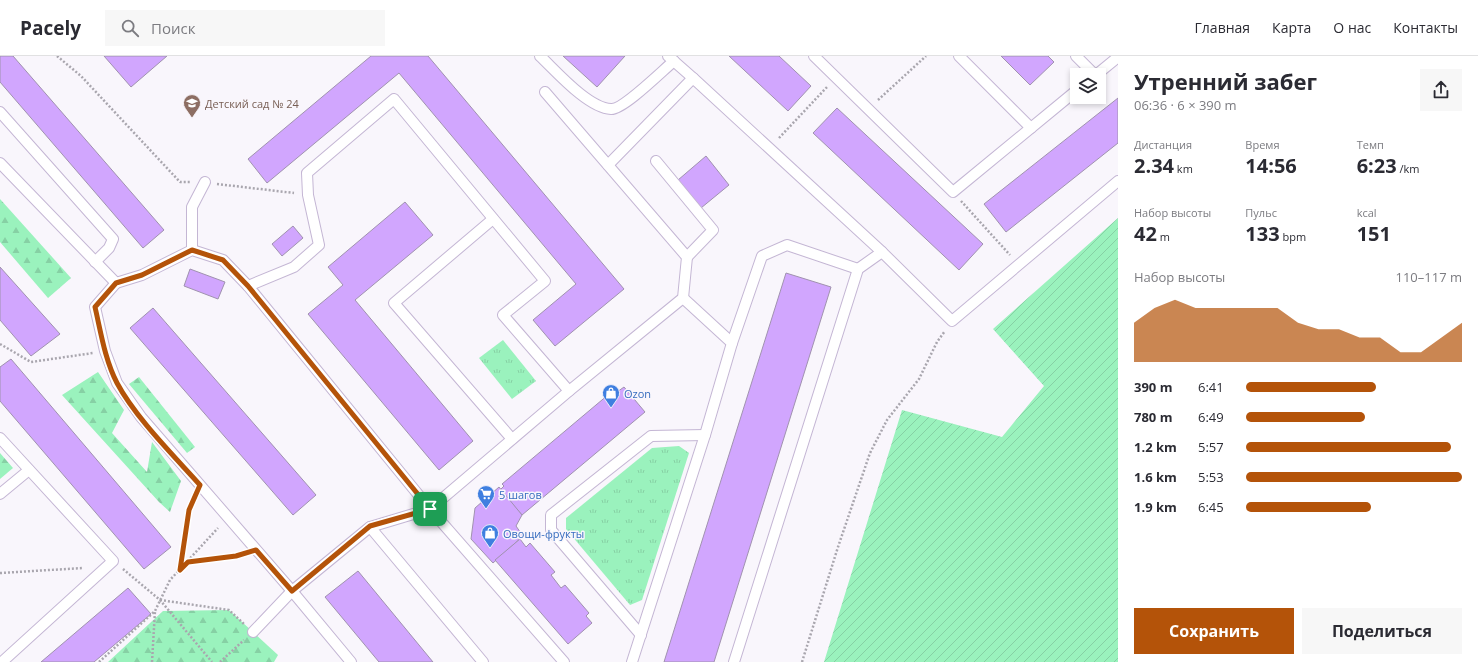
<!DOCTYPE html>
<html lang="ru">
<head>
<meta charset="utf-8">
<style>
  body { margin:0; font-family:"Open Sans",sans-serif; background:#f7f7f7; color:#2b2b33; height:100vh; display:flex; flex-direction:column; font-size:15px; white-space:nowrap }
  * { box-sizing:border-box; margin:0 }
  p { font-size:13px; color:#7c7c81 }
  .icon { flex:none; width:22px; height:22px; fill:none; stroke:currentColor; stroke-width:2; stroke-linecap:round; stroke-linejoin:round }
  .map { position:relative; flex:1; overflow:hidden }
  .sheet { display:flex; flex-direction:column; background:#fff; width:360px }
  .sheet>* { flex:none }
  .fabs { position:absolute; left:1070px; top:12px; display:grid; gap:8px }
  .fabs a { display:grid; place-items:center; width:36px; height:36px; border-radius:0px; background:#fff; box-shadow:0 2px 6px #0003; font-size:20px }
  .pin { position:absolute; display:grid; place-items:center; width:34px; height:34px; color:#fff; margin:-17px; border-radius:8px; box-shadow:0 2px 6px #0006 }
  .round { display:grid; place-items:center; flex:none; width:42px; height:42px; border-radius:0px; background:#f7f7f7 }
  .overview { display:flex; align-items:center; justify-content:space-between; height:68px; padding:0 16px }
  h1 { font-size:22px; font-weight:700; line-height:30px }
  .figures { display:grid; grid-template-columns:repeat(3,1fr); gap:6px; height:68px; padding:4px 16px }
  .figures div { display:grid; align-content:center }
  .figures b { font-size:20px; font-weight:700 }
  .figures small { font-size:11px; font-weight:400 }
  .figures p { font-size:11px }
  .chart { height:112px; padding:8px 16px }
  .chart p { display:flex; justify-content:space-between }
  .chart svg { width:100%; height:72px; margin-top:4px; fill:#b45309; opacity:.7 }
  .primary-button { display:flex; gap:8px; margin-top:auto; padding:8px 16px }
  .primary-button a { flex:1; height:46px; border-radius:0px; background:#b45309; color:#fff; font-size:16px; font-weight:700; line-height:46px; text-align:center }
  .primary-button a+a { background:#f7f7f7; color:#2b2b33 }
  ul { padding:0 16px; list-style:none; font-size:13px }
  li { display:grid; grid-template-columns:64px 48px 1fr; align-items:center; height:30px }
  li i { height:10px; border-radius:5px; background:#b45309 }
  header { display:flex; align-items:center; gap:24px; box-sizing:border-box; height:56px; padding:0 20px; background:#fff; border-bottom:1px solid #e1e1e2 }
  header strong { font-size:19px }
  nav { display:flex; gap:22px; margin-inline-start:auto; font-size:14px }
  .search { width:280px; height:36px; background:#f7f7f7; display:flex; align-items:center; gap:10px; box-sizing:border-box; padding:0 14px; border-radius:0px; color:#7c7c81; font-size:15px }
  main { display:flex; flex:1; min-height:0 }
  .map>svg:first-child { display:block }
  .forest { fill:url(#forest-firs) }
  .park { fill:url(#park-tufts) }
  .garden { fill:url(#garden-furrows) }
  .building { fill:#d1a6fe; stroke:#a092af }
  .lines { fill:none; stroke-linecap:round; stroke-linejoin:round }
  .lane-casing { stroke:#c4b6d4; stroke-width:12 }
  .path { stroke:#a9a6ae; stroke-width:2.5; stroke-dasharray:2 2; stroke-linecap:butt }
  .lane { stroke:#fff; stroke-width:10 }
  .route-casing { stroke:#fff; stroke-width:8 }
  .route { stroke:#b45309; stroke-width:5 }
  .labels { text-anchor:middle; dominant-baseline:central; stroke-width:3; stroke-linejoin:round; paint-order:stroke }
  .education-label { font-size:11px; fill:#785e54; stroke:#f9f6fc; text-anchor:start }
  .shop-label { font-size:11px; fill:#366cbe; stroke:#f9f6fc; text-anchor:start }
</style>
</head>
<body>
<header>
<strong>Pacely</strong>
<div class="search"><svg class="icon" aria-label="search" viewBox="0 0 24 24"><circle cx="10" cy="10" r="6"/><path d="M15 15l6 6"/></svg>Поиск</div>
<nav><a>Главная</a><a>Карта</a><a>О нас</a><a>Контакты</a></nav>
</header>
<main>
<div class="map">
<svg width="1118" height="606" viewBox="0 0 1118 606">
  <defs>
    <pattern id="forest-firs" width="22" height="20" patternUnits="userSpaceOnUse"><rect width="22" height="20" fill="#9af2bd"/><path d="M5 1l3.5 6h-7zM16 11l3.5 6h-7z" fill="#86d0a4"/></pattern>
    <pattern id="park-tufts" width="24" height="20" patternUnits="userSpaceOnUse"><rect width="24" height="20" fill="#9af2bd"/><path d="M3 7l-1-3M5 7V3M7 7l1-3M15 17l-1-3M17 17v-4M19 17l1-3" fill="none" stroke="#86d0a4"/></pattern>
    <pattern id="garden-furrows" width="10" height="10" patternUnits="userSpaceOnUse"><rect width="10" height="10" fill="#9af2bd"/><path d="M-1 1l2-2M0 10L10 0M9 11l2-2" fill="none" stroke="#86d0a4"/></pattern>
  </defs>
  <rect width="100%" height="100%" fill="#f9f6fc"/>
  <!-- forest -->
  <g class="forest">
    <path d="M0,143L71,222L48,242L0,186Z"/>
    <path d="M98,316L124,354L112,377L147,416L152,386L181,425L170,456L159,446L62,339Z"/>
    <path d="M139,321L195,391L187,397L129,328Z"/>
    <path d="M0,397L13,412L0,423Z"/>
    <path d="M229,554L278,599L274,606H108L163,555Z"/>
  </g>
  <!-- park -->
  <g class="park">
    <path d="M503,284L536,325L512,343L479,302Z"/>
    <path d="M679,390L689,397L642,544L630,549L566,473V462L652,392Z"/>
  </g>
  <!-- garden -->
  <path class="garden" d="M1118,162V606H824L902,354L1002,381L1044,330L993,273Z"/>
  <!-- building -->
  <g class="building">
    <path d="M0,0H13L164,174L143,192L0,26Z"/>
    <path d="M104,0H167L131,31Z"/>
    <path d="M371,0H428L624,233L555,290L533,264L576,228L399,17L267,127L248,103Z"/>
    <path d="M563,0H625L597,31Z"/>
    <path d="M729,0H779L811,30L788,55Z"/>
    <path d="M1001,0H1048L1054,6L1030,29Z"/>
    <path d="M1118,42V87L1006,176L984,148Z"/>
    <path d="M837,52L983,188L959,214L813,77Z"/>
    <path d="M706,100L729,129L701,152L678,124Z"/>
    <path d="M405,146L433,179L355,244L473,385L439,414L308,258L343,229L328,211Z"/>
    <path d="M293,170L303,182L282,200L272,188Z"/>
    <path d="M0,211L60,278L31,300L0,264Z"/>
    <path d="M190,213L225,226L218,243L184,230Z"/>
    <path d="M786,217L831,231L714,606H664Z"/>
    <path d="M153,252L316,439L293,459L130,272Z"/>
    <path d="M11,303L171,491L144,513L0,345V311Z"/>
    <path d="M624,331L645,356L522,459L500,434L504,430L502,428L615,333L617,336Z"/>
    <path d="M499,431L522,459L516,470L523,480L493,507L471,483L475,452Z"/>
    <path d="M520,483L526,491L530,487L555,516L551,519L561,532L565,529L589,557L586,560L592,567L568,588L495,504Z"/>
    <path d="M358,515L433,606H379L325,541Z"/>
    <path d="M128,532L151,558L94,606H41Z"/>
  </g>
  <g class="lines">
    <!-- lane casing -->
    <g class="lane-casing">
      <g id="lane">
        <path d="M540,0C556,15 588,52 611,53C623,54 663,14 674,5"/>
        <path d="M668,0L693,22"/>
        <path d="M814,0L953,136L1077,34"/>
        <path d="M959,0L1031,72"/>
        <path d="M1076,0L1095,19"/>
        <path d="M1096,19L1118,1"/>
        <path d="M0,56L113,183L109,192L95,206"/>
        <path d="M656,105L713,174L687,201"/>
        <path d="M0,107L116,227L95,251L105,295L117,327L141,361L292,535L351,606"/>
        <path d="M608,109L693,22L882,196L952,265L1118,125"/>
        <path d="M493,163L394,247L512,383"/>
        <path d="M192,194V151L205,126"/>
        <path d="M116,227L142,219L192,194L223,204L248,230L430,453L564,606"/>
        <path d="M248,230L294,211L319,189L308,139L307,117L394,43L545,225L503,259L569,335"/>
        <path d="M732,287L762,200L787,189L858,213"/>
        <path d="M0,382L113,505L2,606"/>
        <path d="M0,438L29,414"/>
        <path d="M370,471L483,606"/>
        <path d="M253,576L292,535L370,471L430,453L569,335L683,242L687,201L545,36"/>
        <path d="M641,579L551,474V459L651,380L705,379"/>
        <path d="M632,606L705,379L732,287L683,242"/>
        <path d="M734,606L858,213L882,196"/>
      </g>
    </g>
    <!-- path -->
    <g class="path">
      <path d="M57,0L81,20L180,126H190"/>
      <path d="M878,44L926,0"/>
      <path d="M779,82L827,31"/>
      <path d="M217,128L294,137"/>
      <path d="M961,145L1010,199"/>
      <path d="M0,288L31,306L93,297"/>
      <path d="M189,506L241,499"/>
      <path d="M123,513L160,544L212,606"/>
      <path d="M180,514L189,454L194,443"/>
      <path d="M0,517L83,512"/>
      <path d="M160,544L229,554L244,568"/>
      <path d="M99,606L155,555L170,524L218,472"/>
      <path d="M152,606L155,555"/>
      <path d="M220,606L244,584"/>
      <path d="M802,606L838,491L870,397L887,364L919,323L937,286L945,275"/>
    </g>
    <!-- lane -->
    <use href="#lane" class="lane"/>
  </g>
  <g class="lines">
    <!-- route casing -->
    <g class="route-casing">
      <path id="route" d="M192,194L223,204L248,230L430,453L370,470L292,535L256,494L236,500L188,506L180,514L189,454L200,429C174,400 135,361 117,327C105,304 101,277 95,251L116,227L142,219Z"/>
    </g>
    <!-- route -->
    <use href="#route" class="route"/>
  </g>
  <!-- icons -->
  <defs>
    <g id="school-pin" transform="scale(0.9)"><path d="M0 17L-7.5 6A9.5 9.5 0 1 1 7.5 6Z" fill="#8d6e63" stroke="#f9f6fc"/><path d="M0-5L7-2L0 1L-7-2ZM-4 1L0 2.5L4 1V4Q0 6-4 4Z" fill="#fff"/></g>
    <g id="shop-pin" transform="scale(0.9)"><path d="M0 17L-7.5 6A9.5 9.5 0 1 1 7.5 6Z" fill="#3f7fe0" stroke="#f9f6fc"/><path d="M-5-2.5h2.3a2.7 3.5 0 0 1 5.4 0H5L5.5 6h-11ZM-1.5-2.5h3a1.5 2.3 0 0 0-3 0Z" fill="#fff"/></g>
    <g id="supermarket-pin" transform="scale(0.9)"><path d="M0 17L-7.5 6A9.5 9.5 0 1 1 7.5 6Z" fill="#3f7fe0" stroke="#f9f6fc"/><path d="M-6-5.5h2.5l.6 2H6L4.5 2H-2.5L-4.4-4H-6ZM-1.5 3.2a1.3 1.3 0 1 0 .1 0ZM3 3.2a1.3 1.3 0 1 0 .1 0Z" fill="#fff"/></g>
  </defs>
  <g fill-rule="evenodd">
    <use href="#school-pin" x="192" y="47"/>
    <use href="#shop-pin" x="611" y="337"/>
    <use href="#supermarket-pin" x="486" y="438"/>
    <use href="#shop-pin" x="490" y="477"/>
  </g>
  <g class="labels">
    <!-- education labels -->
    <g class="education-label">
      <text x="205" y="47">Детский сад № 24</text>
    </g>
    <!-- shop labels -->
    <g class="shop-label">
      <text x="624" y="337">Ozon</text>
      <text x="499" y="438">5 шагов</text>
      <text x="503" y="477">Овощи-фрукты</text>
    </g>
  </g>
</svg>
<div class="fabs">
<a><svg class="icon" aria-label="layers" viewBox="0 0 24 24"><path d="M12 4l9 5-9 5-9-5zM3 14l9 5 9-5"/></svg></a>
</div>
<div class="pin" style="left:430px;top:453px;background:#1e9e55"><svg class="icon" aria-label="arrive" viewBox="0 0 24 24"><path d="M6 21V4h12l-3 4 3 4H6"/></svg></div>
</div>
<section class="sheet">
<div class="overview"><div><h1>Утренний забег</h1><p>06:36 · 6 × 390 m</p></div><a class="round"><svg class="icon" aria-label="share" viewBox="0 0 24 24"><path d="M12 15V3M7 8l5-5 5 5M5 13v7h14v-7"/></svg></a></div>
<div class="figures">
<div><p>Дистанция</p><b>2.34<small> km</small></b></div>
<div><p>Время</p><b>14:56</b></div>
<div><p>Темп</p><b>6:23<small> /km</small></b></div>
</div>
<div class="figures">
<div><p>Набор высоты</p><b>42<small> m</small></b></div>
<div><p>Пульс</p><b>133<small> bpm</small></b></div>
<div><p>kcal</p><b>151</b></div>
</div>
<div class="chart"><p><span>Набор высоты</span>110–117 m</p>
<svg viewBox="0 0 160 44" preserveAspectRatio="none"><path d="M0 44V20L10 11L20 6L30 11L40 11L50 11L60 11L70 11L80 20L90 24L100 24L110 29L120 29L130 38L140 38L150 29L160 20V44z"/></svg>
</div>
<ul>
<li><b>390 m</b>6:41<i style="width:60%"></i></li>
<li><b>780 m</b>6:49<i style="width:55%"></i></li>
<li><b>1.2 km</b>5:57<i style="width:95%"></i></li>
<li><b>1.6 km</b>5:53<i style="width:100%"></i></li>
<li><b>1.9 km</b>6:45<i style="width:58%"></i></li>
</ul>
<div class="primary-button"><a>Сохранить</a><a>Поделиться</a></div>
</section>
</main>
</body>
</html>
